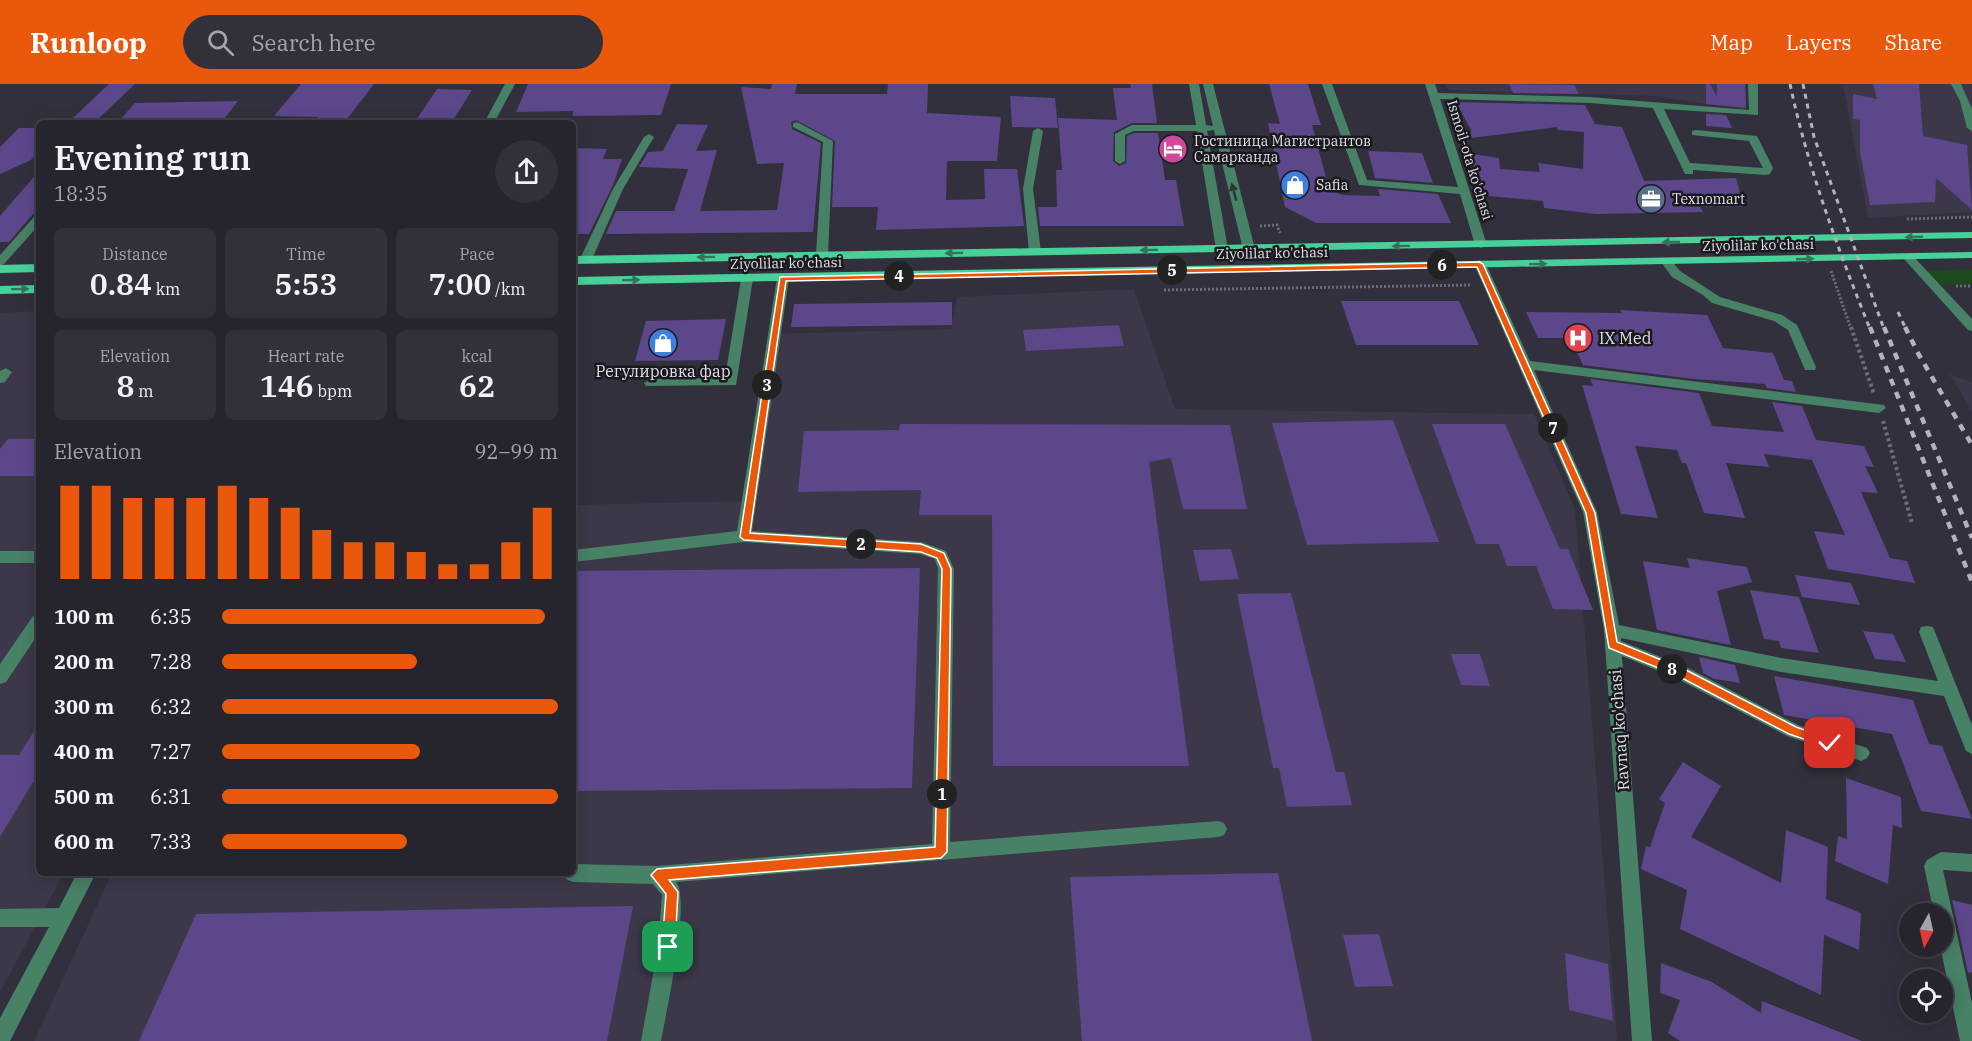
<!DOCTYPE html>
<html lang="en">
<head>
<meta charset="utf-8">
<style>
  body { margin:0; font-family:"IBM Plex Serif",serif; background:#323039; color:#f1f3f6; height:100vh; display:flex; flex-direction:column; font-size:22px; white-space:nowrap }
  * { box-sizing:border-box; margin:0 }
  p { font-size:20px; color:#a4a4aa }
  .icon { flex:none; width:33px; height:33px; fill:none; stroke:currentColor; stroke-width:2; stroke-linecap:round; stroke-linejoin:round }
  .map { position:relative; flex:1; overflow:hidden }
  .drawer { position:absolute; left:36px; top:36px; width:540px; height:756px; display:flex; flex-direction:column; background:#26242d; border-radius:9px; box-shadow:0 3px 15px #0003,0 0 0 2px #424149 }
  .drawer>* { flex:none }
  .needle { width:39px; rotate:188deg }
  .fabs { position:absolute; left:1899px; top:819px; display:grid; gap:12px }
  .fabs a { display:grid; place-items:center; width:54px; height:54px; border-radius:50%; background:#26242d; box-shadow:0 3px 15px #0003,0 0 0 2px #424149; font-size:30px }
  .pin { position:absolute; display:grid; place-items:center; width:51px; height:51px; color:#fff; margin:-26px; border-radius:12px; box-shadow:0 3px 9px #0006 }
  .km { position:absolute; width:30px; height:30px; margin:-15px; border-radius:50%; background:#222; color:#fff; font-size:16px; line-height:30px; text-align:center }
  .round { display:grid; place-items:center; flex:none; width:63px; height:63px; border-radius:32px; background:#323039 }
  .overview { display:flex; align-items:center; justify-content:space-between; height:102px; padding:0 18px }
  h1 { font-size:33px; font-weight:600; line-height:45px }
  .metrics { display:grid; grid-template-columns:repeat(3,1fr); gap:9px; height:102px; padding:6px 18px }
  .metrics div { display:grid; align-content:center; border-radius:9px; background:#323039; text-align:center }
  .metrics b { font-size:30px; font-weight:600 }
  .metrics small { font-size:16px; font-weight:400 }
  .metrics p { font-size:16px }
  .chart { height:168px; padding:12px 18px }
  .chart p { display:flex; justify-content:space-between }
  .chart svg { width:100%; height:108px; margin-top:6px; stroke:#ea580c; stroke-width:6 }
  ul { padding:0 18px; list-style:none; font-size:20px }
  li { display:grid; grid-template-columns:96px 72px 1fr; align-items:center; height:45px }
  li i { height:15px; border-radius:8px; background:#ea580c }
  header { display:flex; align-items:center; gap:36px; box-sizing:border-box; height:84px; padding:0 30px; background:#ea580c; color:#fff }
  header strong { font-size:28px }
  nav { display:flex; gap:33px; margin-inline-start:auto; font-size:21px }
  .search { width:420px; height:54px; background:#323039; display:flex; align-items:center; gap:15px; box-sizing:border-box; padding:0 21px; border-radius:33px; color:#a4a4aa; font-size:22px }
  .map>svg:first-child { display:block }
  .built { fill:#3c3749 }
  .green { fill:#1e491f }
  .building { fill:#5c478b }
  .lines { fill:none; stroke-linecap:round; stroke-linejoin:round }
  .path-far1 { stroke:#6d6b76; stroke-width:3; stroke-dasharray:2 2; stroke-linecap:butt }
  .path { stroke:#6d6b76; stroke-width:4; stroke-dasharray:3 3; stroke-linecap:butt }
  .minor { fill:#478166; fill-rule:evenodd }
  .major { fill:#48d099; fill-rule:evenodd }
  .rail-far1 { stroke:#b4b2bb; stroke-width:3; stroke-dasharray:5 5; stroke-linecap:butt }
  .rail { stroke:#b4b2bb; stroke-width:4.5; stroke-dasharray:7 7; stroke-linecap:butt }
  .oneway { fill:#283834 }
  .oneway2 { fill:#31745c }
  .route { fill:#ea580c; stroke:#fff; stroke-width:1.5 }
  .labels { text-anchor:middle; dominant-baseline:central; stroke-width:5; stroke-linejoin:round; paint-order:stroke }
  .far-poi-label { font-size:14px; fill:#e0dee6; stroke:#1a191e; text-anchor:start }
  .far-street-label { font-size:14px; fill:#e0dee6; stroke:#1a191e }
  .poi-label { font-size:16px; fill:#e0dee6; stroke:#1a191e; text-anchor:start }
  .street-label { font-size:16px; fill:#e0dee6; stroke:#1a191e }
</style>
</head>
<body>
<header>
<strong>Runloop</strong>
<div class="search"><svg class="icon" aria-label="search" viewBox="0 0 24 24"><circle cx="10" cy="10" r="6"/><path d="M15 15l6 6"/></svg>Search here</div>
<nav><a>Map</a><a>Layers</a><a>Share</a></nav>
</header>
<div class="map">
<svg width="1972" height="957" viewBox="0 0 1972 957">
  <rect width="100%" height="100%" fill="#32303c"/>
  <!-- built -->
  <g class="built">
    <path d="M1445,0H1746V26L1655,12L1449,6Z"/>
    <path d="M1843,0H1972V128L1868,134Z"/>
    <path d="M1134,205L1175,325L1534,330L1575,425L1617,954L1616,957H34L112,789H573V421L745,417L768,250L951,245L957,213Z"/>
    <path d="M39,227V789H64L0,908V229Z"/>
    <path d="M1949,290L1972,298V328L1959,305Z"/>
  </g>
  <!-- green -->
  <path class="green" d="M1972,185V200L1937,201L1924,187Z"/>
  <!-- building -->
  <g class="building">
    <path d="M109,0H135L99,34H73Z"/>
    <path d="M301,0H374L344,39H313L318,33L274,32Z"/>
    <path d="M528,0H671L661,31L573,32V27L516,28Z"/>
    <path d="M772,0H797L795,10H887L888,0H928L927,29L1001,33L997,77H947L946,116L985,115L984,85H1017L1024,142L876,146L878,123H832L835,57L796,36L791,38L792,45L821,59L813,148L606,150L616,127H674L688,85L639,83L648,68L663,67L677,40L708,41L696,67L717,66L700,127L777,126L784,79L757,80L741,3L771,5Z"/>
    <path d="M1130,0H1152L1157,39H1132L1114,48L1113,77L1119,82L1126,79L1127,52L1134,49H1158L1165,96H1176L1184,142H1040L1038,123H1057L1056,86H1062L1058,34L1117,36L1113,4H1131Z"/>
    <path d="M1269,0H1308L1321,41H1312L1329,105L1342,111L1380,112L1378,105L1438,110L1451,139H1316L1285,123L1268,39L1280,40Z"/>
    <path d="M1509,0L1574,1L1579,10L1513,9Z"/>
    <path d="M1706,0H1710L1717,13V0H1745L1746,24L1706,20Z"/>
    <path d="M1873,0H1919L1923,52L1967,61L1972,126L1936,94L1935,118L1870,121L1860,68V36L1853,35V10L1877,15Z"/>
    <path d="M437,5L472,6L452,38H415Z"/>
    <path d="M1010,12L1055,14L1058,44L1012,43Z"/>
    <path d="M238,17L221,39H117L135,19Z"/>
    <path d="M1456,18L1585,21L1595,40L1622,43L1644,97L1736,94L1744,123H1700L1703,128L1596,130L1544,124L1543,117L1479,111L1472,70L1499,74L1500,85L1540,88L1538,79L1583,85L1584,48L1558,46L1557,43L1471,54V46Z"/>
    <path d="M1706,30L1726,31L1732,44L1706,42Z"/>
    <path d="M19,44H39V67L31,76L0,90V63Z"/>
    <path d="M573,64L607,65L603,75H622L613,101L589,150H573Z"/>
    <path d="M1368,67L1422,69L1433,99L1375,94Z"/>
    <path d="M39,87V129L33,130L9,158H0V132Z"/>
    <path d="M1341,217H1459L1479,261H1356Z"/>
    <path d="M952,218V241L791,243L794,220Z"/>
    <path d="M1620,226L1707,231L1723,264L1773,269L1784,296L1792,297L1796,308L1767,304L1765,300L1694,295L1583,281L1570,254H1538L1526,228L1622,229Z"/>
    <path d="M726,235L718,276L635,277L646,237Z"/>
    <path d="M1119,241L1124,262L1026,267L1023,246Z"/>
    <path d="M1590,295L1699,309L1712,342L1784,348L1772,318L1802,322L1816,356L1864,362L1874,383L1865,382L1878,409L1861,408L1890,474L1907,477L1915,499L1828,485L1814,447L1845,451L1812,376L1764,370L1769,383L1726,379L1745,434L1704,429L1686,379H1682L1677,366L1635,362L1658,434L1621,430L1582,301L1593,302Z"/>
    <path d="M1393,336L1439,458L1307,461L1272,339Z"/>
    <path d="M900,340L1230,341L1247,425H1183L1171,374L1149,378L1189,682H993L992,431H919L921,406L798,408L804,347L899,346Z"/>
    <path d="M1432,340H1505L1560,465H1568L1593,526L1553,525L1536,482H1507L1499,460H1476Z"/>
    <path d="M8,355H39V392H0V365Z"/>
    <path d="M1231,465L1239,495L1200,497L1193,466Z"/>
    <path d="M1687,474L1747,483L1752,498L1717,507L1731,561L1657,546L1643,477L1690,484Z"/>
    <path d="M920,484L912,704L573,707V487Z"/>
    <path d="M1795,491L1851,499L1860,521L1802,513Z"/>
    <path d="M1750,506L1799,513L1819,569L1781,564L1779,557L1764,555Z"/>
    <path d="M1291,509L1336,688H1344L1352,721L1287,723L1279,684H1273L1237,510Z"/>
    <path d="M1863,547L1893,550L1906,578L1875,575Z"/>
    <path d="M1451,570H1480L1490,602L1461,601Z"/>
    <path d="M1699,573L1735,581L1740,599L1714,595L1703,589Z"/>
    <path d="M1774,592L1913,616L1929,660L1942,662L1972,735L1921,727L1892,650L1784,631Z"/>
    <path d="M39,639V698H33L0,753V671H19Z"/>
    <path d="M1683,678L1721,702L1691,753L1781,799L1786,746L1828,763L1826,815L1861,829L1859,866L1824,851L1821,911L1680,845L1687,806L1641,785L1646,762L1650,763L1665,719L1659,715Z"/>
    <path d="M1846,694L1901,713L1902,744L1893,741L1888,800L1835,777L1838,752L1847,755Z"/>
    <path d="M1278,789L1312,957H1082L1070,793Z"/>
    <path d="M1952,816L1972,821V888L1968,889Z"/>
    <path d="M633,822L607,957H139L196,830Z"/>
    <path d="M1379,850L1393,902L1355,903L1343,851Z"/>
    <path d="M1565,869L1608,880L1613,937L1569,926Z"/>
    <path d="M1661,879L1712,898L1761,929L1762,917L1862,957H1680L1668,949L1680,916L1660,909Z"/>
  </g>
  <g class="lines">
    <!-- path-far1 -->
    <g class="path-far1">
      <path d="M1907,135L1972,133"/>
      <path d="M1260,142L1277,141L1280,149"/>
      <path d="M1831,187L1851,245"/>
      <path d="M1956,202H1972"/>
      <path d="M1164,206L1472,201"/>
    </g>
    <!-- path -->
    <g class="path">
      <path d="M1851,243L1874,310"/>
      <path d="M1883,337L1912,439"/>
    </g>
    <!-- minor -->
    <g class="minor">
      <path d="M505,0H515L494,39H484Z"/>
      <path d="M1189,0H1199L1206,41L1213,42L1203,0H1213L1255,165L1253,167H1245L1243,165L1214,46L1207,47L1228,165L1226,167H1218L1216,165L1197,47H1134L1125,51V77L1120,80L1115,77V50L1132,41H1196Z"/>
      <path d="M1322,0H1332L1367,96L1458,103L1425,0H1435L1438,9L1590,13L1749,26L1748,0H1758V31L1664,25L1690,79L1763,84L1749,57L1692,51V47L1696,46L1757,52L1773,84L1770,90L1766,91L1693,86V90H1685L1653,24L1590,19L1440,15L1487,161L1481,164L1475,161L1460,110L1359,101Z"/>
      <path d="M1951,0H1961L1972,25V47L1967,44L1960,17Z"/>
      <path d="M797,38L833,57L828,171L822,174L816,171L823,58L793,43V39Z"/>
      <path d="M1038,44L1043,47L1033,105L1041,168L1035,171L1029,168L1023,105L1033,47Z"/>
      <path d="M649,50L654,53L623,105L592,175L590,177H582L580,175L613,105L644,53Z"/>
      <path d="M39,131V141L4,180L0,182V171L35,132Z"/>
      <path d="M1908,170L1912,171L1972,235V247L1968,246L1904,175V171Z"/>
      <path d="M1667,174L1671,176L1680,187L1720,213L1782,231L1797,241L1816,283L1815,286H1805L1788,246L1774,237L1712,219L1703,211L1672,193L1661,178Z"/>
      <path d="M1480,176L1486,180L1530,277L1884,321L1886,324L1879,329L1534,286L1597,428L1619,541L1781,574L1938,597L1919,548L1921,543L1927,542L1933,543L1935,548L1972,641V670L1966,667L1944,612L1781,588L1621,554V557L1688,584L1798,641L1867,664L1870,669L1867,674L1861,677L1787,652L1676,594L1622,572L1652,957H1632L1604,546L1583,428L1474,180Z"/>
      <path d="M783,190L789,194L752,447L921,458L946,467L954,485L950,758L1218,737L1224,739L1227,745L1224,751L1218,753L676,798C691,816 666,930 661,957H641L658,863L662,811L653,800L573,798L566,795L564,789H573V780L657,782L932,760L938,485L935,475L920,470L744,458L573,478V466L737,447L777,194Z"/>
      <path d="M747,191L753,195L736,301L646,302L644,299L651,295L725,294L741,195Z"/>
      <path d="M6,284L12,288L5,298L0,299V287Z"/>
      <rect x="0" y="467" width="39" height="12"/>
      <path d="M39,530V549L6,598L0,600V580L33,532Z"/>
      <path d="M1941,768L1972,770V788L1943,786L1972,919V957H1960L1940,862H1942V830H1934L1924,782L1927,776Z"/>
      <path d="M77,789H96L10,957H0V934L49,843H0V825L59,824Z"/>
    </g>
    <!-- major -->
    <g class="major">
      <path d="M1972,148V154L573,180V172Z"/>
      <path d="M1972,168V174L573,201V193Z"/>
      <path d="M39,180V188L0,189V181Z"/>
      <path d="M39,201V209L0,210V202Z"/>
    </g>
    <!-- rail-far1 -->
    <g class="rail-far1">
      <path d="M1790,0C1808,85 1838,165 1870,245"/>
      <path d="M1803,0L1814,53L1884,245"/>
      <path d="M1898,228L1906,245"/>
    </g>
    <!-- rail -->
    <g class="rail">
      <path d="M1870,243L1972,498"/>
      <path d="M1884,243L1972,454"/>
      <path d="M1905,243L1919,271L1972,361"/>
    </g>
  </g>
  <!-- one-way arrows -->
  <defs><path id="oneway-solid" d="M-6-.8H1V-3.2L6.5 0L1 3.2V.8H-6Z" transform="scale(1.5)"/></defs>
  <use class="oneway" href="#oneway-solid" transform="translate(1234 108) rotate(-105)"/>
  <g class="oneway2">
    <use href="#oneway-solid" transform="translate(1914 153) rotate(178)"/>
    <use href="#oneway-solid" transform="translate(1671 158) rotate(179)"/>
    <use href="#oneway-solid" transform="translate(1401 162) rotate(179)"/>
    <use href="#oneway-solid" transform="translate(1149 166) rotate(179)"/>
    <use href="#oneway-solid" transform="translate(954 169) rotate(179)"/>
    <use href="#oneway-solid" transform="translate(706 173) rotate(179)"/>
    <use href="#oneway-solid" transform="translate(1805 175) rotate(-2)"/>
    <use href="#oneway-solid" transform="translate(1538 180) rotate(-1)"/>
    <use href="#oneway-solid" transform="translate(631 196) rotate(-1)"/>
    <use href="#oneway-solid" transform="translate(20 205) rotate(-1)"/>
  </g>
  <!-- route -->
  <path class="route" d="M1479,178L1483,180L1595,429L1617,558L1686,586L1796,643L1834,656V663L1830,664L1789,650L1678,592L1609,564L1586,429L1477,183L786,197L750,449L921,460L944,469L951,485L947,768L941,774L669,796L678,808L675,863L673,868L668,870L664,868L662,863L666,810L651,791L657,785L935,763L942,485L937,474L921,468L744,456L740,453L780,193Z"/>
  <!-- icons -->
  <defs>
    <g id="hotel-disc" transform="scale(1.5)"><circle r="9.5" fill="#d1479c" stroke="#1a191e"/><path d="M-6-4.5h1.5V1H6V5H4.5V3h-9V5H-6ZM-4 0a1.8 1.8 0 1 1 3.6 0ZM.5 0V-2.5h3Q6-2.5 6 0Z" fill="#fff"/></g>
    <g id="shop-disc" transform="scale(1.5)"><circle r="9.5" fill="#3f7fe0" stroke="#1a191e"/><path d="M-5-2.5h2.3a2.7 3.5 0 0 1 5.4 0H5L5.5 6h-11ZM-1.5-2.5h3a1.5 2.3 0 0 0-3 0Z" fill="#fff"/></g>
    <g id="office-disc" transform="scale(1.5)"><circle r="9.5" fill="#5c6f8a" stroke="#1a191e"/><path d="M-6-3h4V-5.5h4V-3h4V5H-6ZM-1-4.5V-3h2v-1.5ZM-6 0V1H6V0Z" fill="#fff"/></g>
    <g id="hospital-disc" transform="scale(1.5)"><circle r="9.5" fill="#e0444e" stroke="#1a191e"/><path d="M-5-5h3v3.5h4V-5h3V5h-3V1.5h-4V5h-3Z" fill="#fff"/></g>
  </defs>
  <g fill-rule="evenodd">
    <use href="#hotel-disc" x="1173" y="65"/>
    <use href="#shop-disc" x="1295" y="101"/>
    <use href="#office-disc" x="1651" y="115"/>
    <use href="#hospital-disc" x="1578" y="254"/>
    <use href="#shop-disc" x="663" y="259"/>
  </g>
  <g class="labels">
    <!-- far-poi labels -->
    <g class="far-poi-label">
      <text x="1194" y="57">Гостиница Магистрантов<tspan x="1194" dy="16">Самарканда</tspan></text>
      <text x="1316" y="101">Safia</text>
      <text x="1672" y="115">Texnomart</text>
    </g>
    <!-- far-street labels -->
    <g class="far-street-label">
      <text transform="translate(1470 76) rotate(73)">Ismoil-ota ko'chasi</text>
      <text transform="translate(1758 161) rotate(-1)">Ziyolilar ko'chasi</text>
      <text transform="translate(1272 169) rotate(-1)">Ziyolilar ko'chasi</text>
      <text transform="translate(786 179) rotate(-1)">Ziyolilar ko'chasi</text>
    </g>
    <!-- poi labels -->
    <g class="poi-label">
      <text x="1599" y="254">IX Med</text>
      <text x="663" y="287" text-anchor="middle">Регулировка фар</text>
    </g>
    <!-- street labels -->
    <g class="street-label">
      <text transform="translate(1619 646) rotate(-94)">Ravnaq ko'chasi</text>
    </g>
  </g>
</svg>
<div class="fabs">
<a><svg class="needle" viewBox="-14 -14 28 28"><path d="M0-13l5 13h-10z" fill="#e53935"/><path d="M0 13l5-13h-10z" fill="#a4a4aa"/></svg></a>
<a><svg class="icon" aria-label="locate" viewBox="0 0 24 24"><circle cx="12" cy="12" r="6"/><path d="M12 2v4M12 18v4M2 12h4M18 12h4"/></svg></a>
</div>
<div class="pin" style="left:668px;top:863px;background:#1e9e55"><svg class="icon" aria-label="arrive" viewBox="0 0 24 24"><path d="M6 21V4h12l-3 4 3 4H6"/></svg></div>
<div class="pin" style="left:1830px;top:659px;background:#d93025"><svg class="icon" aria-label="check" viewBox="0 0 24 24"><path d="M5 12l5 5 9-10"/></svg></div>
<b class="km" style="left:942px;top:710px">1</b>
<b class="km" style="left:861px;top:460px">2</b>
<b class="km" style="left:767px;top:301px">3</b>
<b class="km" style="left:899px;top:192px">4</b>
<b class="km" style="left:1172px;top:186px">5</b>
<b class="km" style="left:1442px;top:181px">6</b>
<b class="km" style="left:1553px;top:344px">7</b>
<b class="km" style="left:1672px;top:585px">8</b>
<section class="drawer">
<div class="overview"><div><h1>Evening run</h1><p>18:35</p></div><a class="round"><svg class="icon" aria-label="share" viewBox="0 0 24 24"><path d="M12 15V3M7 8l5-5 5 5M5 13v7h14v-7"/></svg></a></div>
<div class="metrics">
<div><p>Distance</p><b>0.84<small> km</small></b></div>
<div><p>Time</p><b>5:53</b></div>
<div><p>Pace</p><b>7:00<small> /km</small></b></div>
</div>
<div class="metrics">
<div><p>Elevation</p><b>8<small> m</small></b></div>
<div><p>Heart rate</p><b>146<small> bpm</small></b></div>
<div><p>kcal</p><b>62</b></div>
</div>
<div class="chart"><p><span>Elevation</span>92–99 m</p>
<svg viewBox="0 0 160 44" preserveAspectRatio="none"><path d="M5 44V6M15 44V6M25 44V11M35 44V11M45 44V11M55 44V6M65 44V11M75 44V15M85 44V24M95 44V29M105 44V29M115 44V33M125 44V38M135 44V38M145 44V29M155 44V15"/></svg>
</div>
<ul>
<li><b>100 m</b>6:35<i style="width:96%"></i></li>
<li><b>200 m</b>7:28<i style="width:58%"></i></li>
<li><b>300 m</b>6:32<i style="width:100%"></i></li>
<li><b>400 m</b>7:27<i style="width:59%"></i></li>
<li><b>500 m</b>6:31<i style="width:100%"></i></li>
<li><b>600 m</b>7:33<i style="width:55%"></i></li>
</ul>
</section>
</div>
</body>
</html>
